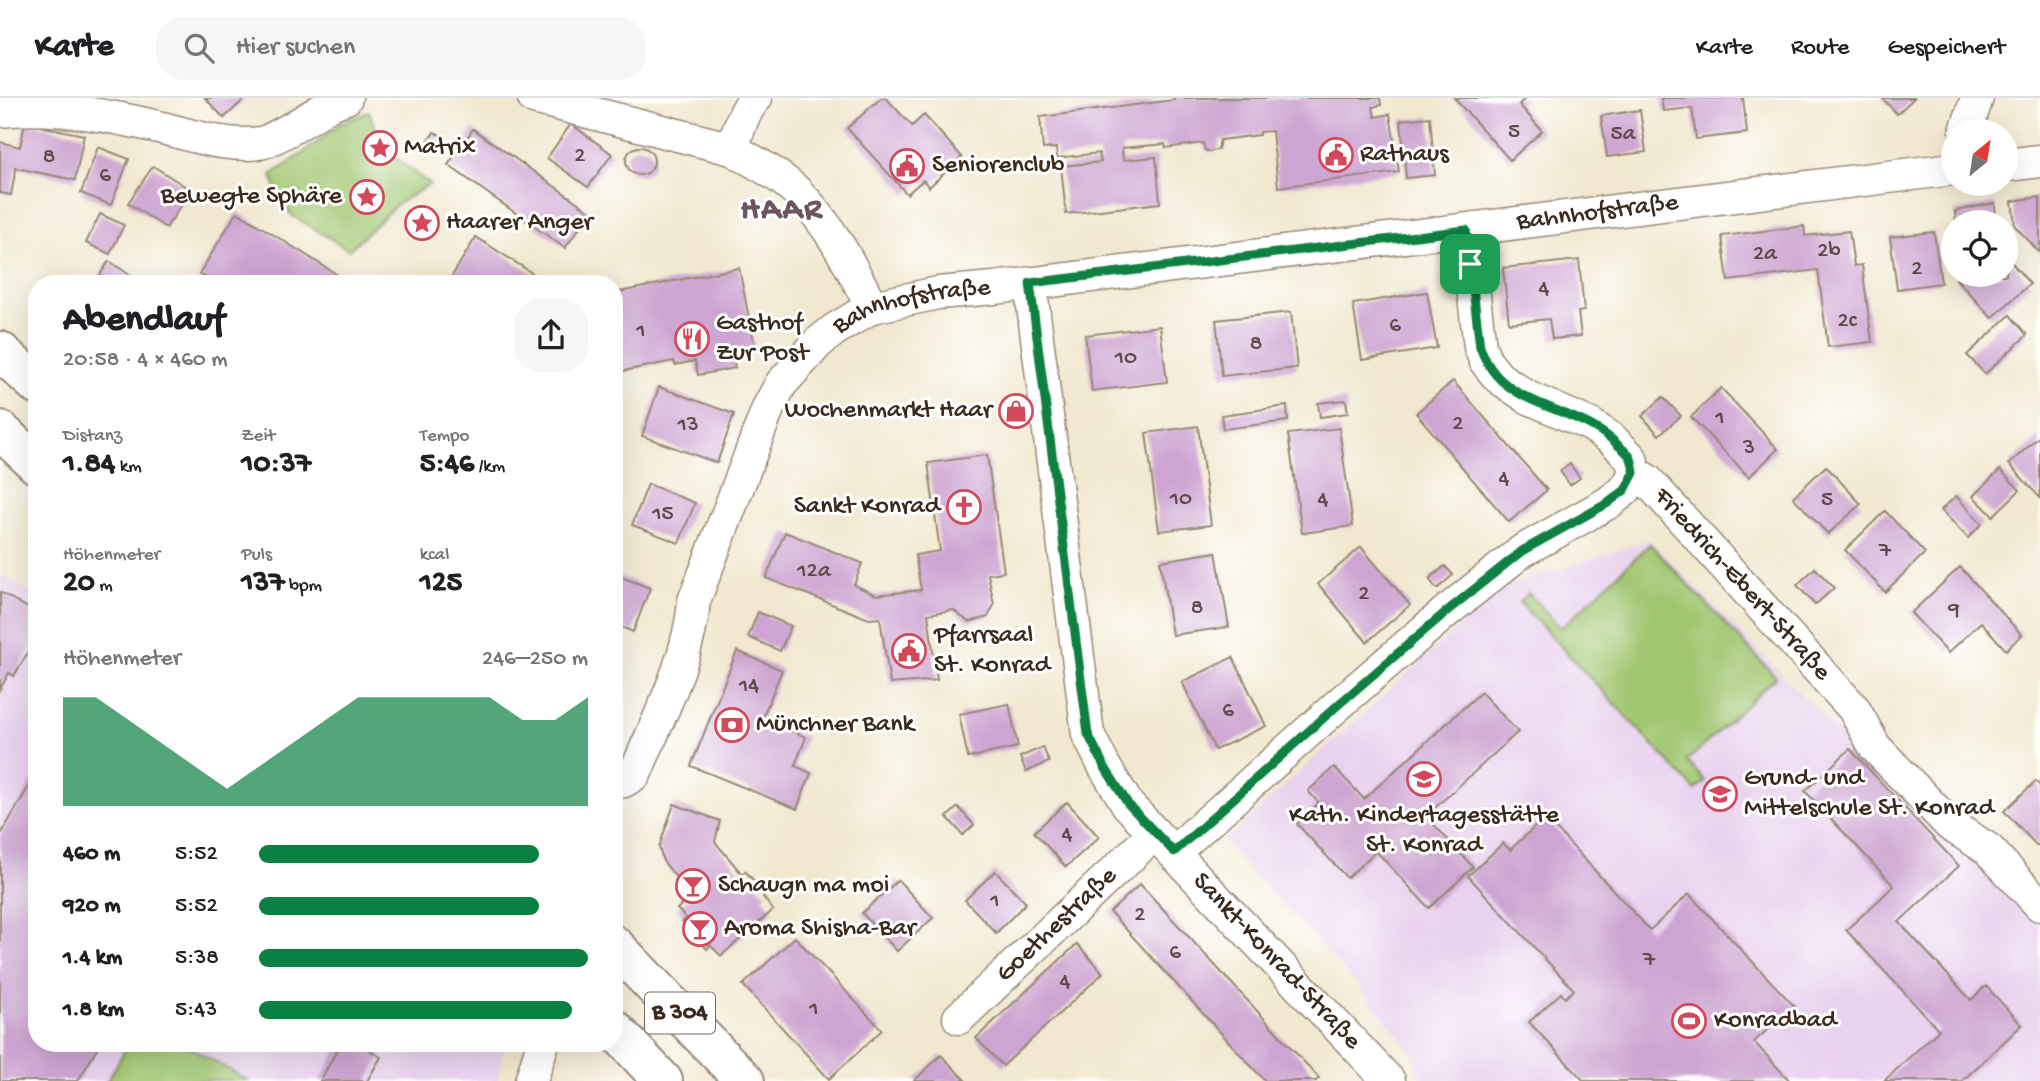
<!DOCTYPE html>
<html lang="de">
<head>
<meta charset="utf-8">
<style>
  body { margin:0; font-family:"Gochi Hand",sans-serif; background:#f6f6f6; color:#202124; height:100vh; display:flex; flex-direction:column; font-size:26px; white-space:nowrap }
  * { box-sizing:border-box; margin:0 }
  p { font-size:23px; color:#757577 }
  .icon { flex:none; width:38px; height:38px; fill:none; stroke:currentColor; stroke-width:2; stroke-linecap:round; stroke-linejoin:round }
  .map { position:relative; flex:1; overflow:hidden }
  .panel { position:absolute; left:28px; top:177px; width:595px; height:777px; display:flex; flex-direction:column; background:#fff; border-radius:28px; box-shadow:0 7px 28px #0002 }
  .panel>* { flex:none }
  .needle { width:46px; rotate:30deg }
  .tools { position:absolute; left:1941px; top:21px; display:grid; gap:14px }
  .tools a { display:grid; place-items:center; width:77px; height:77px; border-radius:50%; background:#fff; box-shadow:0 7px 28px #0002; font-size:35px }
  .pin { position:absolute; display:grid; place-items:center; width:60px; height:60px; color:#fff; margin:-30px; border-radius:14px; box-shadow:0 4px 10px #0006 }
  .round { display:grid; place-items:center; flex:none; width:74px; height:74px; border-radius:28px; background:#f6f6f6 }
  .headline { display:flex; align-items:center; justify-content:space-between; height:119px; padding:0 35px }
  h1 { font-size:38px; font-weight:800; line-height:52px }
  .stats { display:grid; grid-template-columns:repeat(3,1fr); gap:10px; height:119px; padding:7px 35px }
  .stats div { display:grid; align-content:center }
  .stats b { font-size:30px; font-weight:800 }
  .stats small { font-size:19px; font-weight:400 }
  .stats p { font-size:19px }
  .chart { height:196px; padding:14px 35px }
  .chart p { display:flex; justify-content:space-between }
  .chart svg { width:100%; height:126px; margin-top:7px; fill:#0b8043; opacity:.7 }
  ul { padding:0 35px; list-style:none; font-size:23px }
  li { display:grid; grid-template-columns:112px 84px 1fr; align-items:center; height:52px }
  li i { height:18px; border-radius:9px; background:#0b8043 }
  header { display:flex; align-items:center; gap:42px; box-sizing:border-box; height:98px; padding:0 35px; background:#fff; border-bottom:2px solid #e0e0e0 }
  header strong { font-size:33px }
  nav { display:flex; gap:38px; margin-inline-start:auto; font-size:24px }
  .search { width:490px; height:63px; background:#f6f6f6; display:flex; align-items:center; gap:18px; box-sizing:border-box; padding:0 24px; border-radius:28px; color:#757577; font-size:26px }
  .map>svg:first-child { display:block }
  .built { fill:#e9d2ee }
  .green { fill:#a1c671; stroke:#6e7848; stroke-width:2 }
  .building { fill:#cea5d2 }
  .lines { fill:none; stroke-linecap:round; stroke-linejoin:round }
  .minor-casing { stroke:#968976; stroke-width:35 }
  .primary-casing { stroke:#968976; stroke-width:42 }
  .minor { stroke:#fff; stroke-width:32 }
  .primary { stroke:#fff; stroke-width:38 }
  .route-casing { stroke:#fff; stroke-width:14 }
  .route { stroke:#0b8043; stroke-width:9 }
  .labels { text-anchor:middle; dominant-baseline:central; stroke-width:6; stroke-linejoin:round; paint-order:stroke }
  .number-label { font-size:23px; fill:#60494b }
  .shield { fill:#fff; stroke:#766a62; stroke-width:2 }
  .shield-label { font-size:24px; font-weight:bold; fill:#3b2a1e }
  .poi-label { font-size:26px; fill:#3b2a1e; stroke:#fff; text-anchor:start }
  .street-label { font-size:26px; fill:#3b2a1e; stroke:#fff }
  .district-label { font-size:33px; font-weight:bold; letter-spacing:2px; fill:#6e555d; stroke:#fff }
</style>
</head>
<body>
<header>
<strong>Karte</strong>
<div class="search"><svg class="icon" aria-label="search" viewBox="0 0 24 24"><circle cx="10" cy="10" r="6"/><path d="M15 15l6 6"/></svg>Hier suchen</div>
<nav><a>Karte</a><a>Route</a><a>Gespeichert</a></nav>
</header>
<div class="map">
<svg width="2040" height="983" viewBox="0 0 2040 983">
  <rect width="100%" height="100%" fill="#fff"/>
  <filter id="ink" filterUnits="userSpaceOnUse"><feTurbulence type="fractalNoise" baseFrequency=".0143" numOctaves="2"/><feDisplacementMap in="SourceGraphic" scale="14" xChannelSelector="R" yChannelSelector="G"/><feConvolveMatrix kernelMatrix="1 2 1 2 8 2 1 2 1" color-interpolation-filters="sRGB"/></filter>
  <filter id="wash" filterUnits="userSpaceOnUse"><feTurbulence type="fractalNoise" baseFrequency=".00686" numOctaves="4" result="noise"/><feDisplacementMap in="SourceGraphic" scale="28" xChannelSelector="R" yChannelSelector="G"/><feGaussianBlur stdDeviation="1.57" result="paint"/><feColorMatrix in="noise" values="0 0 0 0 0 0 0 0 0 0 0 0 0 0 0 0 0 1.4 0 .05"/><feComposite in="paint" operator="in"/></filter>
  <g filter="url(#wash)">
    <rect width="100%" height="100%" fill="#f1e8cf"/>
    <!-- built -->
    <g class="built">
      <path d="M1649,442L1961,758L1987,769L2040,829V983H1427L1418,974L1411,953L1355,884L1223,744L1501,490Z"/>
      <path d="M0,476L37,498V945H505L497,983H0Z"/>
    </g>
    <!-- green -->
    <g class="green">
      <path d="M369,13C372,20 374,28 377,34C388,56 410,72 430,86L395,108L349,152L293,118L283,108L271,77L302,56L341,25Z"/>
      <path d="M1650,446L1776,579L1687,663L1705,683L1695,692L1519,504L1528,495L1561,530Z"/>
      <path d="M129,945H182L247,982L107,983Z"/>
    </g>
    <g id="blocks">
      <!-- building -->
      <g class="building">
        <path d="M205,0H246L224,20Z"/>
        <path d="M881,0H886L912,28L924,17L962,59L929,89L923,82L907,96L847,30Z"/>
        <path d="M1173,0H1380L1381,7L1373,9L1375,19L1390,16L1399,74L1278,89L1272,33L1260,34L1259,37L1220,42L1218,51L1209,54L1205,52L1203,45L1166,50L1165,46L1122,50L1123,62L1156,59L1160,105L1066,116L1061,68L1101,64L1099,55L1057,60L1056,50L1043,51L1040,19L1174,2Z"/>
        <path d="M1454,0H1526L1519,6L1542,33L1510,62Z"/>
        <path d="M1661,0H1743L1747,35L1696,41L1692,10L1663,13Z"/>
        <path d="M1882,0H1914L1897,16Z"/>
        <path d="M1640,12L1646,54L1607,59L1601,18Z"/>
        <path d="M1430,19L1435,77L1406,80L1401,22Z"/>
        <path d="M25,25L84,37L75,82L16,70L11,97L0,95V44L20,49Z"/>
        <path d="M571,26L612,56L588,89L547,60Z"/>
        <path d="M473,31L591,114L565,150L448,67Z"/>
        <path d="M434,34L442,38L433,53L425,48Z"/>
        <path d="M98,49L129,61L111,107L81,95Z"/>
        <circle cx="640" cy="63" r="14"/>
        <path d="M153,68L191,92L166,130L128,105Z"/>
        <path d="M2040,99V155L2015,128L2012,103Z"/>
        <path d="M1995,105L1996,124H1956L1955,113Z"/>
        <path d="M237,114L279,140L352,186H201L205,179L199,176Z"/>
        <path d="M100,116L124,127L110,156L86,145Z"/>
        <path d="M1804,128L1805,138L1849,133L1854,168L1862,167L1872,244L1828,249L1818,172L1728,183L1722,138Z"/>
        <path d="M1934,134L1941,185L1897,191L1890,139Z"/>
        <path d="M476,139L549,186H447Z"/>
        <path d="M2006,158L2030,186L1992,220L1956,181L1961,177H2006Z"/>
        <path d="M1579,162L1584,213L1578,214L1581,238L1552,241L1549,221L1509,225L1503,170Z"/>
        <path d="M109,163L127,175L145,186H94Z"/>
        <path d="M739,170L755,250L732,254L735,270L698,277L695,263L675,267L674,263L614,275V195Z"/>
        <path d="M1427,194L1437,250L1362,262L1353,206Z"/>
        <path d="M1291,214L1297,270L1222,278L1216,222Z"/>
        <path d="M2010,217L2027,237L1985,276L1967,257Z"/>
        <path d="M1160,228L1167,284L1092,293L1085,237Z"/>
        <path d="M1453,283L1547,392L1509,424L1416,315Z"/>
        <path d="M659,289L734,316L717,365L642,338Z"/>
        <path d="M1721,290L1778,351L1749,379L1691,319Z"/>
        <path d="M1663,299L1681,318L1659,337L1642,318Z"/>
        <path d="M1346,302L1348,315L1320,319L1318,305Z"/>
        <path d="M1287,308L1288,323L1223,331L1221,317Z"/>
        <path d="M1198,328L1211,427L1159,433L1146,335Z"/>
        <path d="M1339,330L1353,428L1302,435L1288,336Z"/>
        <path d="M2040,338V400L2009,366Z"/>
        <path d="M987,357L1004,474L988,476L994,507L988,519L969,524L953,512L928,516L937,582L890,586L880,520L869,521L766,480L785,434L862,465L854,487L876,497L921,492L915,457L940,453L928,365Z"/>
        <path d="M1570,366L1580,380L1570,387L1560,373Z"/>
        <path d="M1826,368L1861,406L1828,436L1793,399Z"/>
        <path d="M2000,372L2020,392L1993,418L1973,398Z"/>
        <path d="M648,386L695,405L679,445L632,427Z"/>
        <path d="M1956,398L1982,426L1968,440L1941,412Z"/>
        <path d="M1885,413L1925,455L1885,494L1845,452Z"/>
        <path d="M1361,449L1410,507L1367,544L1318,486Z"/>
        <path d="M1216,454L1229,529L1172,537L1160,463Z"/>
        <path d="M1445,468L1453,477L1437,491L1429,481Z"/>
        <path d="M1960,469L2022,537L2006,552L1981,524L1948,555L1911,515Z"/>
        <path d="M1815,470L1834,490L1815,507L1797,487Z"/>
        <path d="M614,476L650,490L633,534L614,526Z"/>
        <path d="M0,494L37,515V539L14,578L9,575L0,591Z"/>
        <path d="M758,514L791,528L780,553L748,539Z"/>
        <path d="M737,553L782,572L762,621L806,639L795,668L811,675L797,711L691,668Z"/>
        <path d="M1233,559L1266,628L1215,652L1182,584Z"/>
        <path d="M1481,594L1518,634L1426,718L1473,769L1429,810L1376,753L1347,780L1297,726L1319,705L1308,693L1334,669L1364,701Z"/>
        <path d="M1009,606L1018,649L968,660L959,616Z"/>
        <path d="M1043,649L1049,664L1026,674L1020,659Z"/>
        <path d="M1850,651L1959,768L1899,824L1971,902L1986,888L2022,927L1962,983H1884L1939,932L1846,832L1894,788L1805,693Z"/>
        <path d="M32,683L37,685V945H100L78,983H0V738Z"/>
        <path d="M2036,683L2040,688V745L2037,748L2004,713Z"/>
        <path d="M1067,704L1099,739L1066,769L1034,734Z"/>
        <path d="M674,706L720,723L715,744L742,776L745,773L766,796L763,799L773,812L721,858L710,847L707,851L682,823L687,821L677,811L692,796L675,778L663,763L659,749Z"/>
        <path d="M958,709L974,727L963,737L947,719Z"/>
        <path d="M1545,719L1650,832L1689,796L1794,908L1754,944L1790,983H1584L1529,924L1561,895L1565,900L1574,892L1468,778L1503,745L1510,752Z"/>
        <path d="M995,773L1026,805L996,835L965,802Z"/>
        <path d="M898,782L933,820L897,853L862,815Z"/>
        <path d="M1140,786L1319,980L1316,983H1265L1110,814Z"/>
        <path d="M795,839L882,932L829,981L743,887Z"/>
        <path d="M1077,846L1103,875L1003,968L976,940Z"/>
        <path d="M341,945H357L381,959L367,983H320Z"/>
        <path d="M941,957L966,983H914Z"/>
      </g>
    </g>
  </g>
  <g filter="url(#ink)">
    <use href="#blocks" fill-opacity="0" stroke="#968976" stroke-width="2"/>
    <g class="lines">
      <!-- minor casing -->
      <g class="minor-casing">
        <g id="minor">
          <path d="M534,0L732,51C754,64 781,77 799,96C832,129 851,169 872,209"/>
          <path d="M0,13C48,7 107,17 154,28C189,36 224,50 260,45C274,43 319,13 335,4L346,0"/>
          <path d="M1966,33L1977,0"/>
          <path d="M732,51C738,34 743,13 756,0"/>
          <path d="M2006,67L2040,63"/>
          <path id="s1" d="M1466,132L1480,249L1486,264L1498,279L1527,299L1591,327L1613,342L1631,360L1635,375L1648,383L1854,611L1875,649L1950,727L1988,751L2040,807"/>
          <path id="s2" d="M1030,185L1088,636L1104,668L1128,707L1389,983"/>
          <path id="s3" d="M614,685L624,683L635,676C658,620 689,564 694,503L769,308L781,286L818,245L834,232L872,209L938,195L994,190L1953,71"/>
          <path d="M1174,754L1339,606L1447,513L1522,453L1608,405L1625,392L1635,375"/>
          <path id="s4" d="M959,920L1154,736"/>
          <path d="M531,983L543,945"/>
        </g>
      </g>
      <!-- primary casing -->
      <g class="primary-casing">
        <g id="primary">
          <path d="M0,253L37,287"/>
          <path d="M0,332L37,367"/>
          <path d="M614,847L745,983"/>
          <path d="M614,931L663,983"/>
        </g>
      </g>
      <!-- minor -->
      <use href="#minor" class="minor"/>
      <!-- primary -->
      <use href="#primary" class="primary"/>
    </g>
  </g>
  <g class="lines" filter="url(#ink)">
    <!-- route casing -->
    <g class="route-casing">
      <path id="route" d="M1466,132L1480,249C1484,260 1488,268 1496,277C1526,311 1583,312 1619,348C1622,351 1628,355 1630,359C1633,363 1633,370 1634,375L1625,392L1608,405L1522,453L1447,513L1339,606L1174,754L1128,706L1104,668L1088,636L1030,185Z"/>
    </g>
    <!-- route -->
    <use href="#route" class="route"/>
  </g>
  <!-- icons -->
  <defs>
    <g id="sight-ring" transform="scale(1.75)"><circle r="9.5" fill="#fff" stroke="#d1495b" stroke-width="1.5"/><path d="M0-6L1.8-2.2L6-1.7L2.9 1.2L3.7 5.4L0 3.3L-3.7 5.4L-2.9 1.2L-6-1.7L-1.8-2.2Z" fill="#d1495b"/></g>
    <g id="civic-ring" transform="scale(1.75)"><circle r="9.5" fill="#fff" stroke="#d1495b" stroke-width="1.5"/><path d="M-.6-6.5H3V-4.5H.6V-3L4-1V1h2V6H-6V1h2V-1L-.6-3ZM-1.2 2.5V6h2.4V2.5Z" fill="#d1495b"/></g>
    <g id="restaurant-ring" transform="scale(1.75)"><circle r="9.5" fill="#fff" stroke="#d1495b" stroke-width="1.5"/><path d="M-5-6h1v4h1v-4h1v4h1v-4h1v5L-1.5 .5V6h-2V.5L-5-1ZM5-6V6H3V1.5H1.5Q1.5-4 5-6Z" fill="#d1495b"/></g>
    <g id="shop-ring" transform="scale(1.75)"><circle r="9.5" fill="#fff" stroke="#d1495b" stroke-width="1.5"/><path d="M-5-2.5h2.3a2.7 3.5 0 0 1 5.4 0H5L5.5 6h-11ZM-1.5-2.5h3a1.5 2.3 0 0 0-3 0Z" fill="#d1495b"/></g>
    <g id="church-ring" transform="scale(1.75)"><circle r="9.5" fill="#fff" stroke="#d1495b" stroke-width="1.5"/><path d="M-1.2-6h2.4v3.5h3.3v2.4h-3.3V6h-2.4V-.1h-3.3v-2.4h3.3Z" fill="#d1495b"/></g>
    <g id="bank-ring" transform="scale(1.75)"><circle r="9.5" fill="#fff" stroke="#d1495b" stroke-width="1.5"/><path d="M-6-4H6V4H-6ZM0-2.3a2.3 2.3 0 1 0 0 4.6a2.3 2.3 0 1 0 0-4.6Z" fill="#d1495b"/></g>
    <g id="school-ring" transform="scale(1.75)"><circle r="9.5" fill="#fff" stroke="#d1495b" stroke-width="1.5"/><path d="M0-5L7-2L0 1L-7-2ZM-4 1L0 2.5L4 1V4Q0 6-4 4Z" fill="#d1495b"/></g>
    <g id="bar-ring" transform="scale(1.75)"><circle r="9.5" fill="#fff" stroke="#d1495b" stroke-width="1.5"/><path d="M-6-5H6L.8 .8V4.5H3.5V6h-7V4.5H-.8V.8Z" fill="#d1495b"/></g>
    <g id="stadium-ring" transform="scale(1.75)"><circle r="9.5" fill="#fff" stroke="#d1495b" stroke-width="1.5"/><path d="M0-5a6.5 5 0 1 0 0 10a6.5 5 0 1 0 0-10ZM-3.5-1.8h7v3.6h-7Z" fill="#d1495b"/></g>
  </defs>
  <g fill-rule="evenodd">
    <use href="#sight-ring" x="380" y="50"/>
    <use href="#civic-ring" x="1336" y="57"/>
    <use href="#civic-ring" x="907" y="68"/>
    <use href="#sight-ring" x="367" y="99"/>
    <use href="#sight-ring" x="422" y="125"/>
    <use href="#restaurant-ring" x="692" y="241"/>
    <use href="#shop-ring" x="1016" y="313"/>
    <use href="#church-ring" x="964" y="409"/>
    <use href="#civic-ring" x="909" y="553"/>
    <use href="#bank-ring" x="732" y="627"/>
    <use href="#school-ring" x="1424" y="681"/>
    <use href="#school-ring" x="1720" y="696"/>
    <use href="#bar-ring" x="693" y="788"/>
    <use href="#bar-ring" x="700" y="831"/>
    <use href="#stadium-ring" x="1689" y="923"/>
  </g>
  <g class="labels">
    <!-- number labels -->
    <g class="number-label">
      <text x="1514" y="34">5</text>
      <text x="1623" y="36">5a</text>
      <text x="580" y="58">2</text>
      <text x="49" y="59">8</text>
      <text x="105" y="78">6</text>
      <text x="1829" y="153">2b</text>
      <text x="1765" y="156">2a</text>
      <text x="1917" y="171">2</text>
      <text x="1544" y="191">4</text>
      <text x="1847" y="223">2c</text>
      <text x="1395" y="228">6</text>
      <text x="641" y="233">1</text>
      <text x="1256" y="246">8</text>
      <text x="1126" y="260">10</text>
      <text x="1720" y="320">1</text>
      <text x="1458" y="326">2</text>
      <text x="688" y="327">13</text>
      <text x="1749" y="350">3</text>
      <text x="1504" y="381">4</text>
      <text x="1181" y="401">10</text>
      <text x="1323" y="402">4</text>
      <text x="1827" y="402">5</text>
      <text x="663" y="416">15</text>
      <text x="1885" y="453">7</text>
      <text x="814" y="473">12a</text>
      <text x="1364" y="496">2</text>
      <text x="1197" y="510">8</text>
      <text x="1954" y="512">9</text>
      <text x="749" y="588">14</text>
      <text x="1228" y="613">6</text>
      <text x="1067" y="737">4</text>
      <text x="995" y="803">1</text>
      <text x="1140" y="817">2</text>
      <text x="1175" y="855">6</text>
      <text x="1649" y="862">7</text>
      <text x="1065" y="884">4</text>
      <text x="814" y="911">1</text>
    </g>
    <!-- shield labels -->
    <rect class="shield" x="645" y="894.5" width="70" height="41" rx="5"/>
    <g class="shield-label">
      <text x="680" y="915">B 304</text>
    </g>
    <!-- poi labels -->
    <g class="poi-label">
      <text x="404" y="50">Matrix</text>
      <text x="1360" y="57">Rathaus</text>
      <text x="932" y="68">Seniorenclub</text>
      <text x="342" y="99" text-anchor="end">Bewegte Sphäre</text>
      <text x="446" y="125">Haarer Anger</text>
      <text x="716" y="226">Gasthof<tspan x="716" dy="30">Zur Post</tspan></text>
      <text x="992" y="313" text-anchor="end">Wochenmarkt Haar</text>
      <text x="940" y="409" text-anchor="end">Sankt Konrad</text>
      <text x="934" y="538">Pfarrsaal<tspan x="934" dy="30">St. Konrad</tspan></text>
      <text x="756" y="627">Münchner Bank</text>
      <text x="1744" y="681">Grund- und<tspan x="1744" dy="30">Mittelschule St. Konrad</tspan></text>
      <text x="1424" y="718" text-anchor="middle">Kath. Kindertagesstätte<tspan x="1424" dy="30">St. Konrad</tspan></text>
      <text x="718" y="788">Schaugn ma moi</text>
      <text x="724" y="831">Aroma Shisha-Bar</text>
      <text x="1714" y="923">Konradbad</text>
    </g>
    <!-- street labels -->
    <g class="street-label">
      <text stroke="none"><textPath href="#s3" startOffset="1293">Bahnhofstraße</textPath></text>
      <text stroke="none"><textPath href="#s3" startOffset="600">Bahnhofstraße</textPath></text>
      <text stroke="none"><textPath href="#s1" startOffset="481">Friedrich-Ebert-Straße</textPath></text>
      <text stroke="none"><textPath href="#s4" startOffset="135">Goethestraße</textPath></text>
      <text stroke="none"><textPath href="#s2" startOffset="752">Sankt-Konrad-Straße</textPath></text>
    </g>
    <!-- district labels -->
    <g class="district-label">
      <text x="782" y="113">HAAR</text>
    </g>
  </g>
</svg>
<div class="tools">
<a><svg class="needle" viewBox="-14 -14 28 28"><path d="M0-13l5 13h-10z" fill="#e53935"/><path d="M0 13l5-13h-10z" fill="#757577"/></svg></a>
<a><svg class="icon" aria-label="locate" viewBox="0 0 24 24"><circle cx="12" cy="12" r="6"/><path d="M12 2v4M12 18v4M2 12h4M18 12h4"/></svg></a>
</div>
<div class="pin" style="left:1470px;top:166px;background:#1e9e55"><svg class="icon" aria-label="arrive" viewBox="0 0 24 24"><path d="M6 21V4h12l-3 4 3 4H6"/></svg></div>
<section class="panel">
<div class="headline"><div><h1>Abendlauf</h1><p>20:58 · 4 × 460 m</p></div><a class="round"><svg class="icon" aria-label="share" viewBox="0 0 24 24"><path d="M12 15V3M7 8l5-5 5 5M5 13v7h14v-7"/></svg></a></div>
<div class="stats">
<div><p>Distanz</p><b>1.84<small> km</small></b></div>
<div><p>Zeit</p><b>10:37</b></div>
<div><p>Tempo</p><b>5:46<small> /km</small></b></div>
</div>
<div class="stats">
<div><p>Höhenmeter</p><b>20<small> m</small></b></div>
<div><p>Puls</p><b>137<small> bpm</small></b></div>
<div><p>kcal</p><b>125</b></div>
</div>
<div class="chart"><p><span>Höhenmeter</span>246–250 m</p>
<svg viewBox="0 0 160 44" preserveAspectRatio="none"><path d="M0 44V6L10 6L20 14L30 22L40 30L50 38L60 30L70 22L80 14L90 6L100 6L110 6L120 6L130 6L140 14L150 14L160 6V44z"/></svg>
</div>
<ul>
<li><b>460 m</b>5:52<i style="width:85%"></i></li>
<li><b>920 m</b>5:52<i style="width:85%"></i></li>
<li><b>1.4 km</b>5:38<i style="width:100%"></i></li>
<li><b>1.8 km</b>5:43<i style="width:95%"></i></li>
</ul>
</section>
</div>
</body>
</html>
